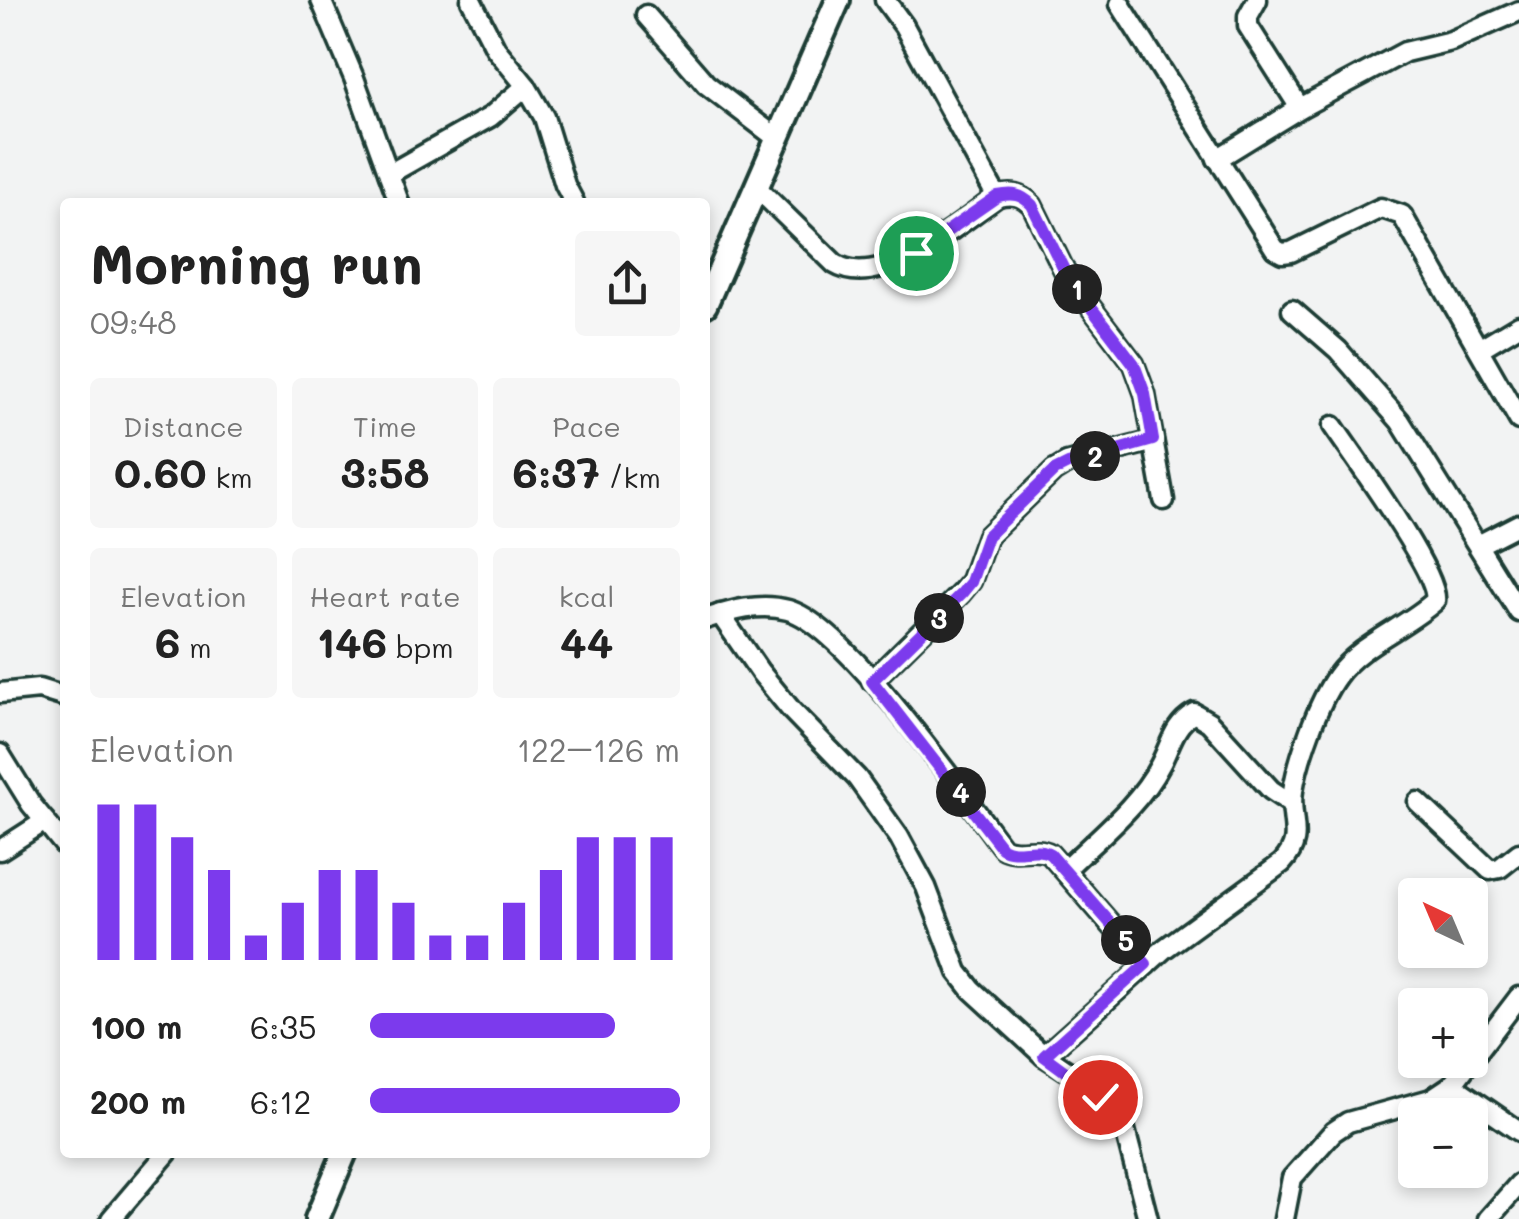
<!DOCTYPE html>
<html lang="en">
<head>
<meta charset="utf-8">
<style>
  body { margin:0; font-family:Mali,sans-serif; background:#f6f6f6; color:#222; height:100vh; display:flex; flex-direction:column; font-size:38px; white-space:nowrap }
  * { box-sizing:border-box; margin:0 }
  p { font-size:32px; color:#767676 }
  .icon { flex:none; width:55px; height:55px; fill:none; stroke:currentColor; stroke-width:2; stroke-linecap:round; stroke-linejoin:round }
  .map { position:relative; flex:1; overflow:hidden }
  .drawer { position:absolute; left:60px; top:198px; width:650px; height:960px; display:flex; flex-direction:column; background:#fff; border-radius:10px; box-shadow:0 5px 15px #0003 }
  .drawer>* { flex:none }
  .needle { width:65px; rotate:316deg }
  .controls { position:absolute; left:1398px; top:878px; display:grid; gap:20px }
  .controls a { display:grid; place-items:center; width:90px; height:90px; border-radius:10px; background:#fff; box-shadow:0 5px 15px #0003; font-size:50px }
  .pin { position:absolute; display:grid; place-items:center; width:85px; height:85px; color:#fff; margin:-42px; border:5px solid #fff; border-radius:50%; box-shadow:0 2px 10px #0007 }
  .km { position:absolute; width:50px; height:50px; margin:-25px; border-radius:50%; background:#222; color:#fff; font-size:28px; line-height:50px; text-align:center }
  .round { display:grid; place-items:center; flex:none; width:105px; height:105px; border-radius:10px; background:#f6f6f6 }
  .head { display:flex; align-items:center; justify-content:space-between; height:170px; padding:0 30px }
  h1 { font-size:55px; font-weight:700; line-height:75px }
  .stats { display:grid; grid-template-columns:repeat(3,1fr); gap:15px; height:170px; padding:10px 30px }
  .stats div { display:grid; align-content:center; border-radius:10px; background:#f6f6f6; text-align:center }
  .stats b { font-size:42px; font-weight:700 }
  .stats small { font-size:28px; font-weight:400 }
  .stats p { font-size:28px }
  .chart { height:280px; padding:20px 30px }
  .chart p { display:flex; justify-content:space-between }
  .chart svg { width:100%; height:180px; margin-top:10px; stroke:#7c3aed; stroke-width:6 }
  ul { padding:0 30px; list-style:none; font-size:32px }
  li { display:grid; grid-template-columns:160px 120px 1fr; align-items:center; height:75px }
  li i { height:25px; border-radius:12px; background:#7c3aed }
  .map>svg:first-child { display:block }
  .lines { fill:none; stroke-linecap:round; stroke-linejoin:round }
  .street-casing { stroke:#1f3d34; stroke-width:25 }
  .secondary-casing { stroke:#1f3d34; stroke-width:30 }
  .street { stroke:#fff; stroke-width:18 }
  .secondary { stroke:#fff; stroke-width:22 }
  .route-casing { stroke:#fff; stroke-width:20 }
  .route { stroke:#7c3aed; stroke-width:12 }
</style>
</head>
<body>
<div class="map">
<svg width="1519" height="1219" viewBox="0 0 1519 1219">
  <rect width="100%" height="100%" fill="#f2f3f3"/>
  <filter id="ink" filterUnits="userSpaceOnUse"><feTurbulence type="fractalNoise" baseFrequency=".01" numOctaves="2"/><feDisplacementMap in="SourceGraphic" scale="20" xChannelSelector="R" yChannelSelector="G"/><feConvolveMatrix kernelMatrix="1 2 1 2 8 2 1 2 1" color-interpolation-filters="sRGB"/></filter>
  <g filter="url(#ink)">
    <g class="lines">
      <!-- street casing -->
      <g class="street-casing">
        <g id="street">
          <path d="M321,0L354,78L399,202"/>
          <path d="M471,0L496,49L526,86L544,117L565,185L574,202"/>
          <path d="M885,0L904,26L992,188L998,196C1013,193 1021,194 1032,205L1067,276L1134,364L1145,394L1164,500"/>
          <path d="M1257,0L1248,16V26L1300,108"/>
          <path d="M1120,4L1275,249L1282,253L1291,252L1381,208L1402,215L1519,420"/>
          <path d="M646,15L706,84L778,139"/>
          <path d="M1217,159L1300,108L1405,52L1451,41L1519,11"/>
          <path d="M389,174L490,117L526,86"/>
          <path d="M756,187L835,264C881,292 961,222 998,196"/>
          <path d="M1292,310L1338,350L1400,421L1519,612"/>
          <path d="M1479,349L1519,325"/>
          <path d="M1478,545L1519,524"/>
          <path d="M720,614L760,672L792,711L857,778L899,837L926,887L958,972L972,990L1044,1056L1072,1074L1122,1118L1148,1219"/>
          <path d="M705,619C731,611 760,602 788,610C845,625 963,795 1002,847C1017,857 1034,845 1050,854L1146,965"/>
          <path d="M872,681L961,593L971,581L987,536L1054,471L1067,463L1153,441"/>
          <path d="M0,693L39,689L65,697"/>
          <path d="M0,754L31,804L65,846"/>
          <path d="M1418,802L1490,870L1500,868L1519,853"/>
          <path d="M0,850L45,821"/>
          <path d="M1065,870C1097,838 1139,806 1160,765C1171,745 1173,725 1194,713L1209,722L1271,790L1292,804"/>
          <path d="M1044,1056L1164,949L1282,863C1306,837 1288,821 1293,791C1298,759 1318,702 1337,676C1360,644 1405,628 1435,601C1441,576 1352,454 1333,426"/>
          <path d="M1452,1085L1519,1131"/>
          <path d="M111,1219L168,1152"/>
          <path d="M1284,1219L1292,1178L1333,1132L1348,1122L1431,1099L1452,1085L1519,997"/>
          <path d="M1488,1219L1519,1184"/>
        </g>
      </g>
      <!-- secondary casing -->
      <g class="secondary-casing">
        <g id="secondary">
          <path d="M705,305L838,0"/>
          <path d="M317,1219L345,1152"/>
        </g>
      </g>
      <!-- street -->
      <use href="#street" class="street"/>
      <!-- secondary -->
      <use href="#secondary" class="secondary"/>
    </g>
  </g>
  <g class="lines" filter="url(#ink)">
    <!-- route casing -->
    <g class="route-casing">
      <path id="route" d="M916,253L998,196C1013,193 1021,194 1032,205L1067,276L1134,364L1145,394L1153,440L1068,464L1054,471L987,536L971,582L962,593L872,681L1002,848C1017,857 1034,845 1050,854L1146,964L1044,1056L1100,1097"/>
    </g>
    <!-- route -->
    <use href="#route" class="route"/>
  </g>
</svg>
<div class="controls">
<a><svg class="needle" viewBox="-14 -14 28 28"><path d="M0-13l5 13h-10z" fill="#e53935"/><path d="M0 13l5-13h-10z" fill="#767676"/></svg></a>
<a>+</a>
<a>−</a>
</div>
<div class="pin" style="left:916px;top:253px;background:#1e9e55"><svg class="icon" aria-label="arrive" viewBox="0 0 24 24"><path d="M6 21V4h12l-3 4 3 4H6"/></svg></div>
<div class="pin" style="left:1100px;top:1097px;background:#d93025"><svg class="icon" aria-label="check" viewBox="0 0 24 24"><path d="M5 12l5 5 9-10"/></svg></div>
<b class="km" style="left:1077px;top:289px">1</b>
<b class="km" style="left:1095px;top:456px">2</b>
<b class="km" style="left:939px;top:618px">3</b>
<b class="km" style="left:961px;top:792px">4</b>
<b class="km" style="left:1126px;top:940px">5</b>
<section class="drawer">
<div class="head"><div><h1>Morning run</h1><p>09:48</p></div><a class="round"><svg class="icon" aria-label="share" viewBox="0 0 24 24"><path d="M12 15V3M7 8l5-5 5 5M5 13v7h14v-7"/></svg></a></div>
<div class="stats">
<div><p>Distance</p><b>0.60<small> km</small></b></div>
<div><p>Time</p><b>3:58</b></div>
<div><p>Pace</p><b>6:37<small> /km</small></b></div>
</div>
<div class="stats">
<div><p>Elevation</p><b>6<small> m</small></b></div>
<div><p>Heart rate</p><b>146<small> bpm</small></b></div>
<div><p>kcal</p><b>44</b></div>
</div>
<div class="chart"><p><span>Elevation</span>122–126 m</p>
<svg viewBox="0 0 160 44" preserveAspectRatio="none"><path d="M5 44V6M15 44V6M25 44V14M35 44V22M45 44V38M55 44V30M65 44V22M75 44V22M85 44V30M95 44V38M105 44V38M115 44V30M125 44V22M135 44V14M145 44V14M155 44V14"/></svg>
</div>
<ul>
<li><b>100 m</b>6:35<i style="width:79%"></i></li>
<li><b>200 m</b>6:12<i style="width:100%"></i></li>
</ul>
</section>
</div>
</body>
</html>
